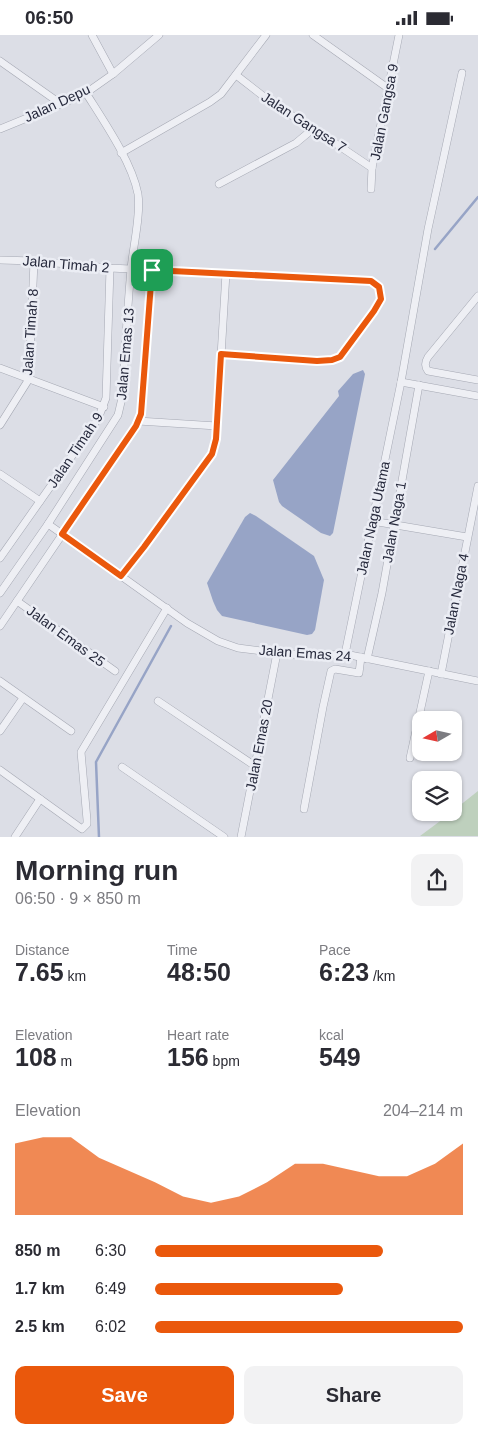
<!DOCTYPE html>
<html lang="en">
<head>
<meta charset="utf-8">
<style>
  body { margin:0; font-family:Arial,sans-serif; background:#f2f2f3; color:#2b2b33; height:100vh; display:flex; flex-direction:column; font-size:19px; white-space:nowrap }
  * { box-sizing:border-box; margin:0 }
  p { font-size:16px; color:#7c7c81 }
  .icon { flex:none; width:28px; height:28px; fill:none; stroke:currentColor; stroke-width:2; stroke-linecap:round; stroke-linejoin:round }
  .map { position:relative; height:802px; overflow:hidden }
  .details { display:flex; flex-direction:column; background:#fff; flex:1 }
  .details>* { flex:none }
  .needle { width:32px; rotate:261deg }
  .controls { position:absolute; left:412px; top:676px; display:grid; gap:10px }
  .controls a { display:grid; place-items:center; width:50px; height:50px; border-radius:10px; background:#fff; box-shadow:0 1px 4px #0004; font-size:25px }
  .pin { position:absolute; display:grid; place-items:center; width:42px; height:42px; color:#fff; margin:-21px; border-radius:10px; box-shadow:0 2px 8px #0006 }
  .round { display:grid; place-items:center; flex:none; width:52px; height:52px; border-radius:10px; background:#f2f2f3 }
  .head { display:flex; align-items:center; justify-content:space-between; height:85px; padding:0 15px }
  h1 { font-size:28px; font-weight:700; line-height:38px }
  .stats { display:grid; grid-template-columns:repeat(3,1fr); gap:8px; height:85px; padding:5px 15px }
  .stats div { display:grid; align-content:center }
  .stats b { font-size:25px; font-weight:700 }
  .stats small { font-size:14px; font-weight:400 }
  .stats p { font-size:14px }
  .chart { height:140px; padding:10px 15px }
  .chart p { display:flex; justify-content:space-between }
  .chart svg { width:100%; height:90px; margin-top:5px; fill:#ea580c; opacity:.7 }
  .action { display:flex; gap:10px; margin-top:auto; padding:10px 15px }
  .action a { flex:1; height:58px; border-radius:10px; background:#ea580c; color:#fff; font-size:20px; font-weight:700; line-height:58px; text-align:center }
  .action a+a { background:#f2f2f3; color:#2b2b33 }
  ul { padding:0 15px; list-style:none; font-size:16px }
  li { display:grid; grid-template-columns:80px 60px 1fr; align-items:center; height:38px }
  li i { height:12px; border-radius:6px; background:#ea580c }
  .status { display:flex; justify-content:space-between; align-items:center; height:35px; padding:0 25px; background:#fff; direction:ltr }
  .status svg { height:14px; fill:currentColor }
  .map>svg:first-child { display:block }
  .green { fill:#bed0bd }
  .water { fill:#97a4c6 }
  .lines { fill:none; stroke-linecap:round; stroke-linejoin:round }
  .stream { stroke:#97a4c6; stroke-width:2.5 }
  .street-casing { stroke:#a5a8b3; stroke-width:8 }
  .street { stroke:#eeeff4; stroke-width:7 }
  .route-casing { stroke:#fff; stroke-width:10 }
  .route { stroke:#ea580c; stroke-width:6 }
  .labels { text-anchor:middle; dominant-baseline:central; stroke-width:5; stroke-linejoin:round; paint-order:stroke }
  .street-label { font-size:14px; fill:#26293c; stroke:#ebedf4 }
</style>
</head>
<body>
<div class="status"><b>06:50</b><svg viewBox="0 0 49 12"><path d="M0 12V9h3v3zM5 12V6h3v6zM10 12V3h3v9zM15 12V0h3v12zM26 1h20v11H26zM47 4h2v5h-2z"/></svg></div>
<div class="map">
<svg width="478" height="802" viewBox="0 0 478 802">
  <rect width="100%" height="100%" fill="#dcdee6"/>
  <!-- green -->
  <path class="green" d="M478,756V801H420L451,778H454V775Z"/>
  <!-- water -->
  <g class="water">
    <path d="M363,335L365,339L333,498L330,501L321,498L282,471L279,467L273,445L339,361L338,356L353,339Z"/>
    <path d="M250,478L256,481L314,521L324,545L315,595L312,599L307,600L222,581L217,575L213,566L207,548L245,482Z"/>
  </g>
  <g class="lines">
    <!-- stream -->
    <g class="stream">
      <path d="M435,214L478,162"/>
      <path d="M99,802L96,727L171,591"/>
    </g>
    <!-- street casing -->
    <g class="street-casing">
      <g id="street">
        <path d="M92,0L113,39"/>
        <path d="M313,0L389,54"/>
        <path d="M0,26L61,69"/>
        <path d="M236,40L276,71L311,92L372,133"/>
        <path d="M0,94L61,69L86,58L113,39L159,0"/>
        <path d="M121,118L210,67L221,59L266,0"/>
        <path d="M219,149L296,108L308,98L311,92"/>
        <path d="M371,154L372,133L399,0"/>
        <path d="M0,225L34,226L110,233L371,246L379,252L381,263L374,276L340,322L332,325L317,326L221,319"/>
        <path d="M478,261L428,322C425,327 424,331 428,336L478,345"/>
        <path d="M0,333L104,372"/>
        <path d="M401,347L478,361"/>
        <path d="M138,386L217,391"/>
        <path d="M0,390L29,344L34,226"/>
        <path d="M0,439L40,466"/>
        <path d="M372,486L467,502"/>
        <path d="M48,489L187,588L218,606L238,613L277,618L314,621L345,619L478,646"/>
        <path d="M0,523L98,384L106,363L110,233"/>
        <path d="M121,541L144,512L212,419L216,404L226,238"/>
        <path d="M0,558L48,489L118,380L122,363C125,320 127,277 131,234C133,212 141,180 138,159C132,127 103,85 86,58"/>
        <path d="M17,566L115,636"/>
        <path d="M0,591L136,391L141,379L152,235"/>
        <path d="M345,619L401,347L428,194L462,38"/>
        <path d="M367,624L382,558L419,350"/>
        <path d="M441,639L478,451"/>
        <path d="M0,646L71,696"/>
        <path d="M158,666L255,731"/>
        <path d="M0,696L23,663"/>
        <path d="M410,723L429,636"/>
        <path d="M122,732L224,802"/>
        <path d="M0,735L82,794L87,789V785L81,717L167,573"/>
        <path d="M304,774L323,672L331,636L335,634L359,638L361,622"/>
        <path d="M15,802L40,764"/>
        <path d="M241,802L277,618"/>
      </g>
    </g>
    <!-- street -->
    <use href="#street" class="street"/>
  </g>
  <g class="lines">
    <!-- route casing -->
    <g class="route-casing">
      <path id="route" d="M152,235L371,246L379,252L381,264L374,276L340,322L332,325L317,326L221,319L216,404L212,419L144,512L121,541L62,499L136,391L141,379Z"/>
    </g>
    <!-- route -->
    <use href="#route" class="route"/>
  </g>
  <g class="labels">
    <!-- street labels -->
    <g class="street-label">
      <text transform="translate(57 68) rotate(-25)">Jalan Depu</text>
      <text transform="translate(384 77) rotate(-79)">Jalan Gangsa 9</text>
      <text transform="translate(304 87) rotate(33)">Jalan Gangsa 7</text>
      <text transform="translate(66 229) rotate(5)">Jalan Timah 2</text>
      <text transform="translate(30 297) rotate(-86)">Jalan Timah 8</text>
      <text transform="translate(125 319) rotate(-85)">Jalan Emas 13</text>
      <text transform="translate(75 415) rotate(-56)">Jalan Timah 9</text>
      <text transform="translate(373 483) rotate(-78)">Jalan Naga Utama</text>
      <text transform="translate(394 487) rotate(-80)">Jalan Naga 1</text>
      <text transform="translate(456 559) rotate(-79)">Jalan Naga 4</text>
      <text transform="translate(66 601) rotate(36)">Jalan Emas 25</text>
      <text transform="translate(305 618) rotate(4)">Jalan Emas 24</text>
      <text transform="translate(259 710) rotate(-79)">Jalan Emas 20</text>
    </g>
  </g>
</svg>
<div class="controls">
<a><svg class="needle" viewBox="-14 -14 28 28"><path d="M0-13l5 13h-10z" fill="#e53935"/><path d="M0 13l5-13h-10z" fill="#7c7c81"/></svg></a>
<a><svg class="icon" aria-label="layers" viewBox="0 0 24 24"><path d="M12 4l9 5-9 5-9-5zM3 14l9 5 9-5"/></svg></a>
</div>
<div class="pin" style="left:152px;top:235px;background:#1e9e55"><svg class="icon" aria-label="arrive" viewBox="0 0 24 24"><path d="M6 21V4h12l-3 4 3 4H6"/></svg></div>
</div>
<section class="details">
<div class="head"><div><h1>Morning run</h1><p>06:50 · 9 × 850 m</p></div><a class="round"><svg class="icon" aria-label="share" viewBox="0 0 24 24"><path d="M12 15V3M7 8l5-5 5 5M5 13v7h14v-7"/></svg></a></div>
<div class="stats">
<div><p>Distance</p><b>7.65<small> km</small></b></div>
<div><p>Time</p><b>48:50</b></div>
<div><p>Pace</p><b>6:23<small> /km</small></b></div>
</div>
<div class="stats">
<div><p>Elevation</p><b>108<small> m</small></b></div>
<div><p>Heart rate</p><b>156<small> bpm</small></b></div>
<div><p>kcal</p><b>549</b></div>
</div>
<div class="chart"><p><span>Elevation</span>204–214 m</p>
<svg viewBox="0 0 160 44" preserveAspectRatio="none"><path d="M0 44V9L10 6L20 6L30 16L40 22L50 28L60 35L70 38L80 35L90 28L100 19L110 19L120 22L130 25L140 25L150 19L160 9V44z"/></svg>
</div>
<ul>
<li><b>850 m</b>6:30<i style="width:74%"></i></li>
<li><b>1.7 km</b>6:49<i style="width:61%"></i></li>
<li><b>2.5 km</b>6:02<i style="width:100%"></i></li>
</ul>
<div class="action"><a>Save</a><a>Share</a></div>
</section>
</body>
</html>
